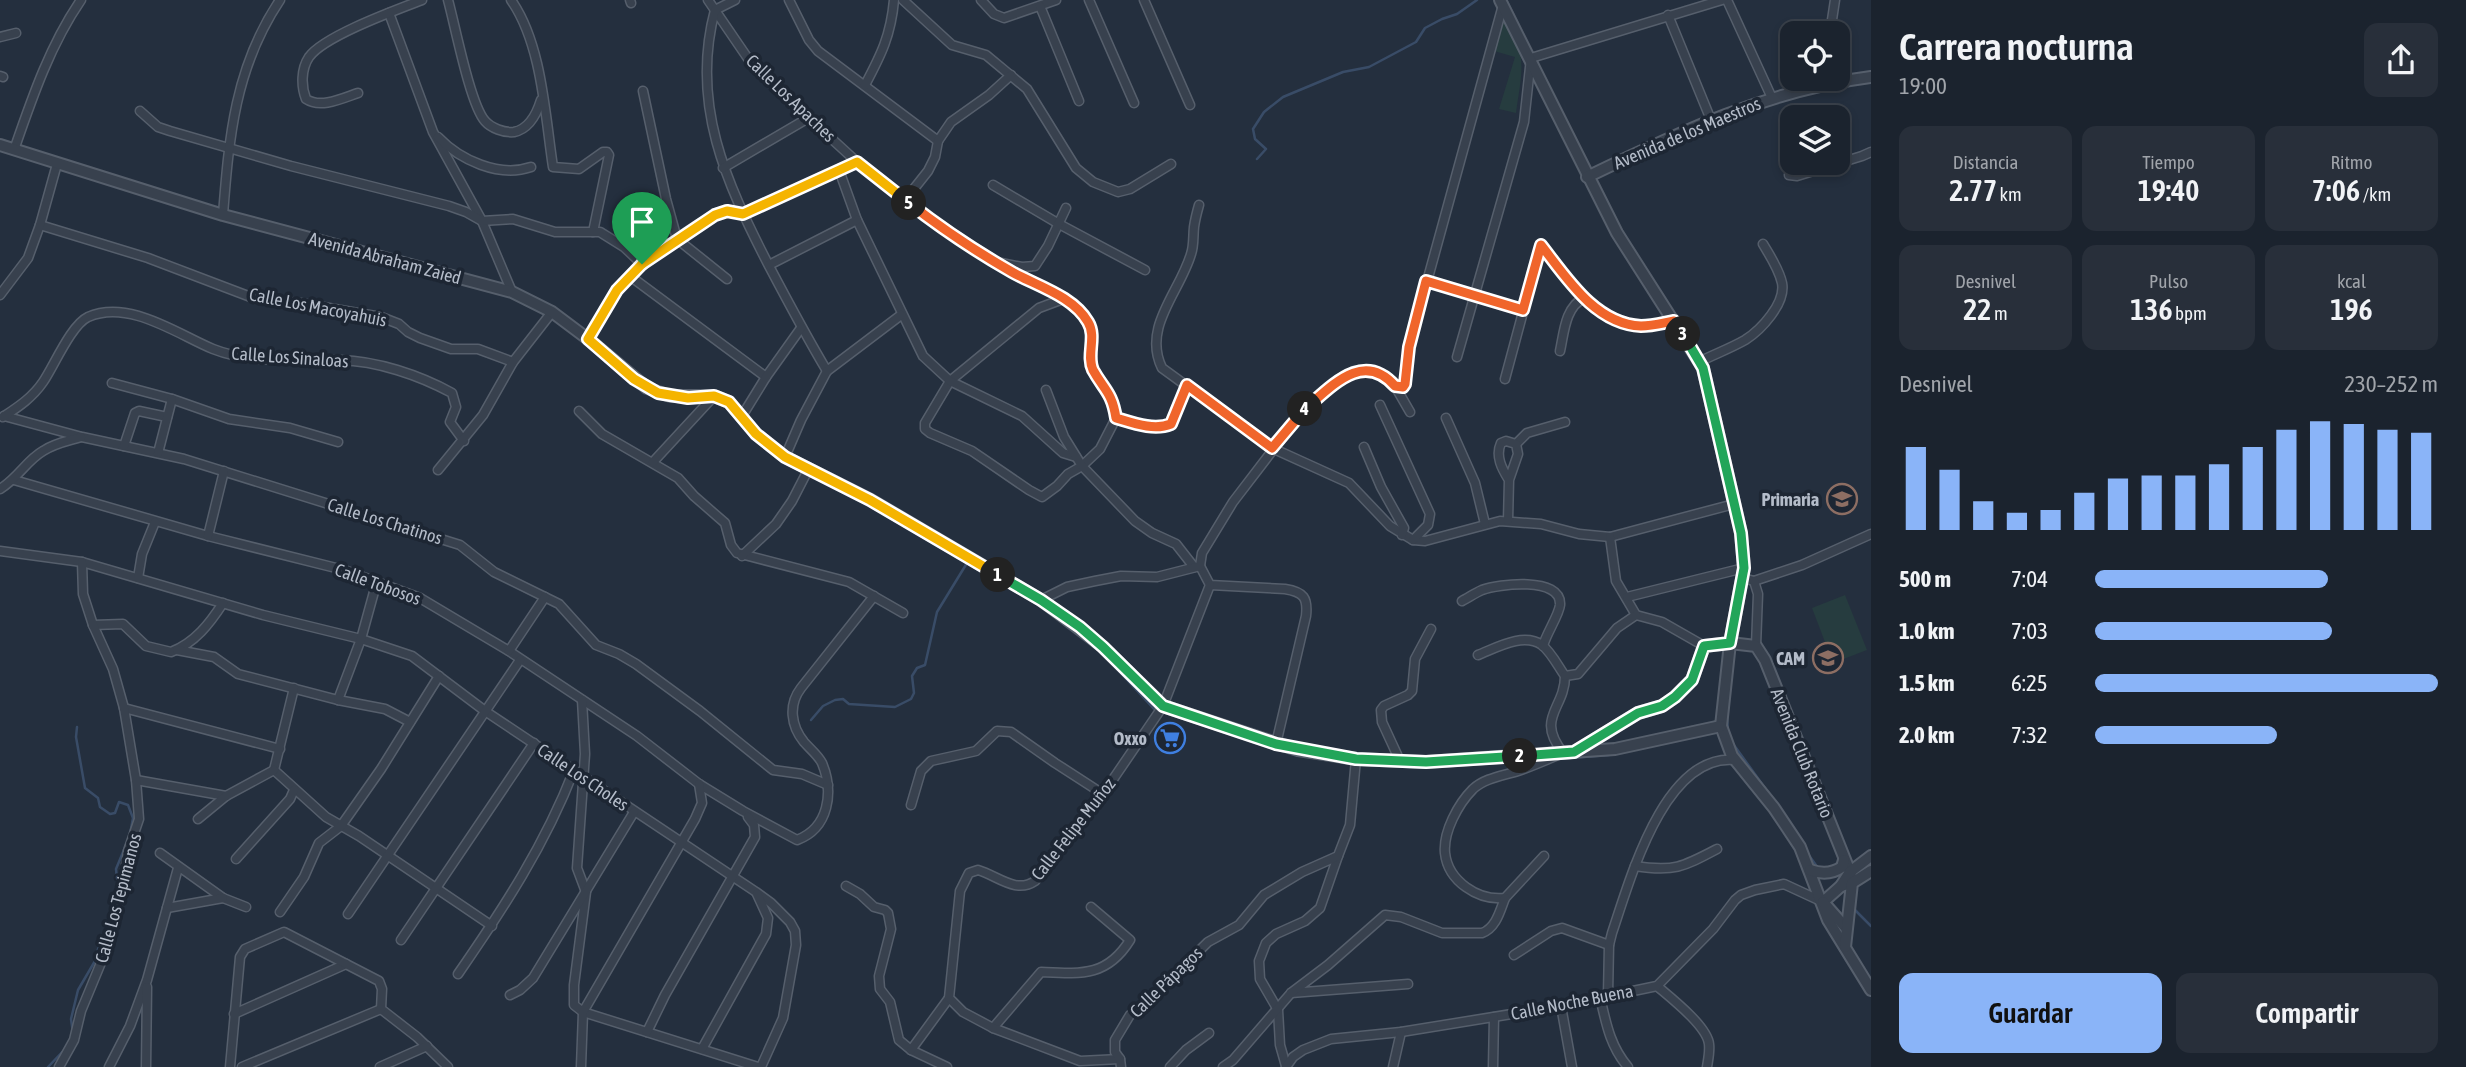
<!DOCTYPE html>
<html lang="es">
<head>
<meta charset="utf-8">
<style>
  body { margin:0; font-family:"Asap Condensed",sans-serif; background:#282f3a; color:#f1f3f6; height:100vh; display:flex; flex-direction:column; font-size:26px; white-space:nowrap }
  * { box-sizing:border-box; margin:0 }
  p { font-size:23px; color:#a0a4aa }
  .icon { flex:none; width:38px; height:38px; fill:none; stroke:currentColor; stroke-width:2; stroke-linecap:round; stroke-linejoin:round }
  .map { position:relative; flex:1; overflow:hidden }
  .side { display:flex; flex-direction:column; background:#1b232e; width:595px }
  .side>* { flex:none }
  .buttons { position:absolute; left:1780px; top:21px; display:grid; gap:14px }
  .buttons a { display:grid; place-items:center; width:70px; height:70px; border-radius:14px; background:#1b232e; box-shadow:0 4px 10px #0003,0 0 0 2px #39404a; font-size:35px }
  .pin { position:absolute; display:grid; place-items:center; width:60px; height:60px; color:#fff; margin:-72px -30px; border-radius:50% 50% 50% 0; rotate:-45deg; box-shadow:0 0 7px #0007 }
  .pin .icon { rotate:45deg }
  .km { position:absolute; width:35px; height:35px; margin:-18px; border-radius:50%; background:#222; color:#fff; font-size:19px; line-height:35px; text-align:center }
  .round { display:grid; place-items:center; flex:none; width:74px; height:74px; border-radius:14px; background:#282f3a }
  .head { display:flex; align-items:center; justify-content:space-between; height:119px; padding:0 28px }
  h1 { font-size:38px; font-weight:600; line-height:52px }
  .metrics { display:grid; grid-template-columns:repeat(3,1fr); gap:10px; height:119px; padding:7px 28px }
  .metrics div { display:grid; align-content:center; border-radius:14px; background:#282f3a; text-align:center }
  .metrics b { font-size:30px; font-weight:600 }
  .metrics small { font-size:19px; font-weight:400 }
  .metrics p { font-size:19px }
  .chart { height:196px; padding:14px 28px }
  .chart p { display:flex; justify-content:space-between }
  .chart svg { width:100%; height:126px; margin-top:7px; stroke:#8ab4f8; stroke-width:6 }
  .primary-button { display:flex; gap:14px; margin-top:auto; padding:14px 28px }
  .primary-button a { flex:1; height:80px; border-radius:14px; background:#8ab4f8; color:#111; font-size:28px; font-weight:600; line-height:80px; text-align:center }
  .primary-button a+a { background:#282f3a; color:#f1f3f6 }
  ul { padding:0 28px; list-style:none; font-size:23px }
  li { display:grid; grid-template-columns:112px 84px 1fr; align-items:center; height:52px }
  li i { height:18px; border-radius:9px; background:#8ab4f8 }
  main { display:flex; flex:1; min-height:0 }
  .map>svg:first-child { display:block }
  .green { fill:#263c3f }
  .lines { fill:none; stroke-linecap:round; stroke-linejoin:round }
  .stream { stroke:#394c67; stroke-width:2.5 }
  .minor-casing { stroke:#565f6c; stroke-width:11 }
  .tertiary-casing { stroke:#565f6c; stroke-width:14 }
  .minor { stroke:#38414e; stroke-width:8 }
  .tertiary { stroke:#38414e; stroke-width:10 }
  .split-1-casing { stroke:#fff; stroke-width:14 }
  .split-2-casing { stroke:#fff; stroke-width:14 }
  .split-3-casing { stroke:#fff; stroke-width:14 }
  .split-4-casing { stroke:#fff; stroke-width:14 }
  .split-5-casing { stroke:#fff; stroke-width:14 }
  .split-6-casing { stroke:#fff; stroke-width:14 }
  .split-1 { stroke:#f5b400; stroke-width:9 }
  .split-2 { stroke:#22a559; stroke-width:9 }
  .split-3 { stroke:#22a559; stroke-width:9 }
  .split-4 { stroke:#f0652b; stroke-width:9 }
  .split-5 { stroke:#f0652b; stroke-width:9 }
  .split-6 { stroke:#f5b400; stroke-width:9 }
  .labels { text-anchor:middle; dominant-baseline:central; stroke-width:7; stroke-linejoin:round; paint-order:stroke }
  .street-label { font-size:18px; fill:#b4bcc9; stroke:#1d2633 }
  .poi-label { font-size:18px; font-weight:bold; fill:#b4bcc9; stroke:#1d2633; text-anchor:end }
</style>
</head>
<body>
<main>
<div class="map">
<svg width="1871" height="1067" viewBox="0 0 1871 1067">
  <rect width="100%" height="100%" fill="#242f3e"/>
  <!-- green -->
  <g class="green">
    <path d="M1502,19C1530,51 1521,75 1516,113L1499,109L1515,57L1494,51Z"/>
    <path d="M1845,595L1867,650L1833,663L1812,608Z"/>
  </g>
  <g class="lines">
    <!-- stream -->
    <g class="stream">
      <path d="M1506,0L1562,113"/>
      <path d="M1257,159L1266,149L1255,139L1253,129L1264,112L1283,97L1343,72L1369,67L1416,42L1425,28L1442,19L1457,14L1477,0"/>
      <path d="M1697,366L1700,380"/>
      <path d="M936,545L1003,583"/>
      <path d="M1748,555L1749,569"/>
      <path d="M1105,656L1154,709L1292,753"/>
      <path d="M1727,717L1728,732"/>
      <path d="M811,720L823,706L835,700L843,699L849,704L895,707L911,699L914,693L912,676L917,668L925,665L937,612L967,563"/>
      <path d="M77,727L76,737L85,788L98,798L100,807L110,814L115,813L119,802L128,805L133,818L130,834"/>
      <path d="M1731,741L1770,795"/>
      <path d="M1557,759L1609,755"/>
      <path d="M1504,762L1536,760"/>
      <path d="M1808,854L1818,868"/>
      <path d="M118,890L116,869L128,840"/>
      <path d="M1853,908L1871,926"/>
      <path d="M73,1033L71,1019L78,990L95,961L98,949L109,927L114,906"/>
      <path d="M48,1067L66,1048"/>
    </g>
    <!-- minor casing -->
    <g class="minor-casing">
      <g id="minor">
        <path d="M448,0C455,25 470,104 485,121C491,128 504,133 514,132C529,129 537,113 541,100"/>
        <path d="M511,0C542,44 545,115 553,167L579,169L603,152H607L609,155L593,232"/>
        <path d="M630,0L631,3"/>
        <path d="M708,0L749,60L763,76L857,162L923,214L1012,272L1059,296C1075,307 1093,320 1092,342C1091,351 1089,360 1093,369C1097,377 1105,384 1109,392C1113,400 1114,409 1116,418L1100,449L1082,466L1068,474L1057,486L1042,497L1029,490L972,451L930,433L925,429V423L950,381L1039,308L1063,299"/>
        <path d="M735,0L715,10C690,104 726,182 768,264C787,300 806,336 827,371"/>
        <path d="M789,0L809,40L818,51L938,141"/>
        <path d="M903,0L952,45L986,55L1027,89L1076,168L1093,182L1118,192L1130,189L1171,164"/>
        <path d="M981,0L994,14L1004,18L1056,0"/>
        <path d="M1089,0L1134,103"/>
        <path d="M1144,0L1190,105"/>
        <path d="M1727,0L1772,98"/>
        <path d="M1040,6L1079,101"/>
        <path d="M389,13L433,132L482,221L512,292"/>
        <path d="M1668,15L1711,120"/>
        <path d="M1830,33L1835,0"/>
        <path d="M0,37L16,33"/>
        <path d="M0,76L3,77"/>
        <path d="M865,85C881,55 891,35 894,0"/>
        <path d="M643,91L666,199L677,239L727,279"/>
        <path d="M358,93C343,98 321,109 306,99C301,86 301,69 309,57C324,36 396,10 422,0"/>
        <path d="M140,111L158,127L170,131L291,166L449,206L466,212L482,221L513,219L555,232H600L624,247L642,264"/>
        <path d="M438,137C460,160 499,178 531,167"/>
        <path d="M14,150C32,98 50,45 81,0"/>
        <path d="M723,168L810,117"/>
        <path d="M839,170L857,220L923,356L950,381L1022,416L1063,453L1076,457"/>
        <path d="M1789,175L1797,176L1862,156L1871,152"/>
        <path d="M993,185L1059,224L1145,270"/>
        <path d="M905,200L928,171L935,157L938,141L951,122L989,95L1011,75"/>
        <path d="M1199,205C1197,212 1195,220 1194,227C1193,236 1194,246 1191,254C1180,292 1142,327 1162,368L1272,448L1349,483L1390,526L1413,540L1425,541L1500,521L1541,524L1579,534L1610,537L1734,504"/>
        <path d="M223,215C229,137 235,67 280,0"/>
        <path d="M40,225L148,258L256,299L300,303L381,317L399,324L408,332L420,338L451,349H478L513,362"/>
        <path d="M1541,245C1566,277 1595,324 1641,326C1652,326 1663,323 1674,321"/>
        <path d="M1001,263L1022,267L1035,266L1048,246L1066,208"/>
        <path d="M769,265L857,220"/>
        <path d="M630,276L766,377"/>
        <path d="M1426,280L1523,310"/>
        <path d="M0,295L28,258L40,225L57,164"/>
        <path d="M588,339C597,323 605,306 616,291C630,272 705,214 727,211C733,210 737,212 743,214L857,162"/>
        <path d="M1560,351C1564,333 1565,307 1584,298"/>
        <path d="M1457,357L1524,122L1531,58L1722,0"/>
        <path d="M1701,361C1715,354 1731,348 1745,340C1761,330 1786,303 1782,283C1779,269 1770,256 1763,244"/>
        <path d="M1505,379L1541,245"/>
        <path d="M112,383L172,399L229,419L290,428L338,442"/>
        <path d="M1395,386L1403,387L1405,384L1409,347L1503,5"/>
        <path d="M1046,390L1064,437L1082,466L1135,521L1152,533L1176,544L1194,567"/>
        <path d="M1380,405L1430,514L1428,525L1413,540"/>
        <path d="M579,411L602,434L678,478L694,496L725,523L731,545L737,553L849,582L903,613"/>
        <path d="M4,416L82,437L184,459L460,545L494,572L559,604L596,645L619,654L636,664L700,711L773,770L802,774L828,785"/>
        <path d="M742,416L766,377L801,328"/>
        <path d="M3,417C18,407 32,398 43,382C54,366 71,325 88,317C129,299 177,334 213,349C253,365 299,358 340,360C377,361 419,375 452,393L456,407L450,422L464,441"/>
        <path d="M1116,418C1133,423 1154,431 1171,424L1187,385"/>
        <path d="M1446,418L1475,483L1485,524"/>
        <path d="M1516,444L1527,433L1565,422"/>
        <path d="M124,446L135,413L139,411L167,417"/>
        <path d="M1364,447L1381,487L1404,528L1402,535"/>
        <path d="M158,453L172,399"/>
        <path d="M785,457L801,420L827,371L901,315"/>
        <path d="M653,462L714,396"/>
        <path d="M438,470L483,415L513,362L552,312"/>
        <path d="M14,480L208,536L344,570L420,598L509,651L637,736L699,784L743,811L797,840C829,828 834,792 822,763C818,755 810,749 804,742C791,726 788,705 801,688L874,596"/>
        <path d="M0,489C18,478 27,460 43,451C55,443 68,441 81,437"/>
        <path d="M1508,521L1509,480L1518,454L1516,444L1506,441L1501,443C1495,456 1502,469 1509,480"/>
        <path d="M208,536L224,471"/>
        <path d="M1610,537L1616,581L1636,615L1662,622L1704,646"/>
        <path d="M0,551L82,562L263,615L361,639L412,656L485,711L756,892L771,903L790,922L795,931L796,945L783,1018L761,1067"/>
        <path d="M742,556L776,524L792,501L808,470"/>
        <path d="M1200,566L1210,585L1285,589C1304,592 1308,598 1306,616L1276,744"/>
        <path d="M138,578L142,554L155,522"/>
        <path d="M1743,578L1754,581L1802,565L1871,534"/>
        <path d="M1754,581L1758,594L1756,646"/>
        <path d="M1627,597L1744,568"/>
        <path d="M1041,600L1067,587L1095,581L1121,576L1157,577L1200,566L1202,553L1233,502L1302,412L1328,389L1354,371H1374L1386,376L1395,386L1410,412"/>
        <path d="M1462,601C1468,598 1475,593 1482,590C1498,584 1562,576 1560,605C1559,615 1546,634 1543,646"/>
        <path d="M93,625L123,624L146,646L171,652C195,643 210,623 223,603"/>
        <path d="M177,650L214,657L238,674L338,700L385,709L410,722"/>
        <path d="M509,651L545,597"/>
        <path d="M1478,655C1496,648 1523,632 1542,645C1551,652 1558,666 1565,676C1565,709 1535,717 1563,753C1548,759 1533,766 1518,771C1502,776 1485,778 1473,789C1458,804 1443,832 1445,853C1448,881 1478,901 1505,898L1544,856"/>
        <path d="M1565,676L1578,674L1617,628L1636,615"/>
        <path d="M338,700L361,639L377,581"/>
        <path d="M582,700L585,754L577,868L586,892L574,985V1005L583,1012L758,1067"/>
        <path d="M124,708L280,749"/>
        <path d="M1400,761L1382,722L1381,710L1384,706L1408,695L1412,691L1415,659L1431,629"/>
        <path d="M274,770L326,817L359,836L492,926"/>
        <path d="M274,770L294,688"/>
        <path d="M136,780L226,796"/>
        <path d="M911,805L921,771L931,761L976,751L997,731L1011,732L1055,763L1103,794"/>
        <path d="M198,819L226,796L274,770"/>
        <path d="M160,853L223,898L246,907"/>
        <path d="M236,859L290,799L294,790"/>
        <path d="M1635,866C1674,872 1683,867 1717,849"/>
        <path d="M846,886L860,894L874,907L885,910L888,913L891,929L879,976L880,989L890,1002L899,1040L911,1050L947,1067"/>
        <path d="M167,908L223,898"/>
        <path d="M280,912L304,877L319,843L341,826L381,769L439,676"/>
        <path d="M348,914L520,660"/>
        <path d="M401,940L534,743"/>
        <path d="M1514,955L1551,931L1562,928L1609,945"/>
        <path d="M458,974C503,909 545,845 574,770"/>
        <path d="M1657,986C1671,998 1707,1026 1709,1044C1710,1052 1708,1060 1707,1067"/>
        <path d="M1291,993L1408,984"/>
        <path d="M510,995L520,990L533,978L634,812"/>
        <path d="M1608,995L1609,945L1612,933C1630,880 1664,753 1735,760"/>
        <path d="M1600,997C1606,1023 1610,1046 1628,1067"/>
        <path d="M1561,1006L1572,1067"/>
        <path d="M234,1014L346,964"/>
        <path d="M993,1028L1041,972C1081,974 1107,977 1130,940L1091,907"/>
        <path d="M647,1032L665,995L755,837L754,825L748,817"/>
        <path d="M702,1049L766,934L768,918L757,894"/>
        <path d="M911,1050L949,998"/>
        <path d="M1120,1059L1080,1061L993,1028L963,1012L949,998L960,891L969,873L978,870C998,876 1016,894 1035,881L1103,794L1163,706L1210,585"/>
        <path d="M1286,1066L1280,1045L1278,1010L1260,979L1259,961L1266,943L1276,934L1305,921L1320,908L1338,856"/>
        <path d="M59,1067L74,1040L81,1011L110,941L124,878L128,851L139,819L136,780L124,708L113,669L93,625L83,594L82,562"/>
        <path d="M109,1067L130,1026L147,980L178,868"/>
        <path d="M146,1067L147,987"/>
        <path d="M230,1067L240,957L245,949L284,932L379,981L382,989L381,1009L417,1037L448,1067"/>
        <path d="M242,1067L381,1009"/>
        <path d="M380,1067L427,1046"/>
        <path d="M581,1067L583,1012L695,819L702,803L699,784"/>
        <path d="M1121,1067L1120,1059L1115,1052V1040L1130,1015L1149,1000L1208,942L1239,925L1264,895L1302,872L1338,856L1350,825L1356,759"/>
        <path d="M1170,1067L1186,1050L1209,1033"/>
        <path d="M1223,1067L1233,1060L1291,993L1328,965L1385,915L1401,917L1442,933H1482C1496,928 1500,911 1505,898"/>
        <path d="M1286,1067L1293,1057L1303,1050L1331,1039L1401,1032L1561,1006L1657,986L1713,929L1735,900L1741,895L1755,890L1784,884L1823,902"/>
        <path d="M1393,1067L1401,1032"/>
        <path d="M1493,1067L1494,1017"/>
      </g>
    </g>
    <!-- tertiary casing -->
    <g class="tertiary-casing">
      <g id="tertiary">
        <path d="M1500,0L1617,233L1703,368L1741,533L1744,568L1730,643L1721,726L1732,756L1774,808L1800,847L1828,920L1871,990"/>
        <path d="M0,145L223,215L512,292L552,312L588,339L647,388L670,396H714L729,402L756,434L785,457L871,500L1041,600L1103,647L1163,706L1298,750L1356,759L1426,762L1615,749L1721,726"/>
        <path d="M1587,177C1680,132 1768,90 1871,77"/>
        <path d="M1576,751L1638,713L1662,706L1675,697L1692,680L1704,646L1730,643L1756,646L1765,660L1850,872L1852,883L1841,886"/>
        <path d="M1810,870C1821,874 1832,874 1842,867L1844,860"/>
        <path d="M1823,902L1841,886L1850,872L1871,856"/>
        <path d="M1823,902L1846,928"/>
        <path d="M1845,947L1852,883L1871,871"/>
      </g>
    </g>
    <!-- minor -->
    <use href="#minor" class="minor"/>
    <!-- tertiary -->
    <use href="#tertiary" class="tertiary"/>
  </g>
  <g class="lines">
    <!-- split-1 casing -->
    <g class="split-1-casing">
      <path id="split-1" d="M642,264L617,290L588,339L634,379L658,393L688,398L714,396L729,402L756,434L785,457L870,500L998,575"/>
    </g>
    <!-- split-2 casing -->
    <g class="split-2-casing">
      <path id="split-2" d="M998,575L1041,600L1080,627L1103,647L1163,706L1276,744L1356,759L1426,762L1520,756"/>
    </g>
    <!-- split-3 casing -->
    <g class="split-3-casing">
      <path id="split-3" d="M1520,756L1574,752L1638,713L1662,706L1675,697L1692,680L1704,646L1730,643L1744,568L1741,533L1703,368L1683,334"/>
    </g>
    <!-- split-4 casing -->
    <g class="split-4-casing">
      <path id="split-4" d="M1305,409C1332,386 1363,350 1395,386L1403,387L1405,384L1409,347L1426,281L1523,310L1541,245C1566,277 1595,324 1641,326C1652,326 1663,323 1674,321L1683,334"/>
    </g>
    <!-- split-5 casing -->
    <g class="split-5-casing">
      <path id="split-5" d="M909,203C941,228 977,252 1012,272C1037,286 1073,296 1088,322C1097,337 1086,355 1093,370C1104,390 1112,392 1116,418C1133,423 1154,431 1171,424L1187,385L1272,448L1305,409"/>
    </g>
    <!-- split-6 casing -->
    <g class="split-6-casing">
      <path id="split-6" d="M642,264L715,215L727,211L743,214L857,162L909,203"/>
    </g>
    <!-- split-1 -->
    <use href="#split-1" class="split-1"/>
    <!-- split-2 -->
    <use href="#split-2" class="split-2"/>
    <!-- split-3 -->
    <use href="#split-3" class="split-3"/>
    <!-- split-4 -->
    <use href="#split-4" class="split-4"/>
    <!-- split-5 -->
    <use href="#split-5" class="split-5"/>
    <!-- split-6 -->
    <use href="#split-6" class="split-6"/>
  </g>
  <!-- icons -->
  <defs>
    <g id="school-ring" transform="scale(1.575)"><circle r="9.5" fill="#1d2633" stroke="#8d6e63" stroke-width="1.5"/><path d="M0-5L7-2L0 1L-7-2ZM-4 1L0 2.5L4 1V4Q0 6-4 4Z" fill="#8d6e63"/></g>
    <g id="supermarket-ring" transform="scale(1.575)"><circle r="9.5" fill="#1d2633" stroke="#3f7fe0" stroke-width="1.5"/><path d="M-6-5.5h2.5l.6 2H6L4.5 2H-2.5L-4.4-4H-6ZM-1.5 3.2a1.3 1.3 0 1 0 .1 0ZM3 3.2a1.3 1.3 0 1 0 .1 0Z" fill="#3f7fe0"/></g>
  </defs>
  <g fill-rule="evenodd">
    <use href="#school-ring" x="1842" y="499"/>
    <use href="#school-ring" x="1828" y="658"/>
    <use href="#supermarket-ring" x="1170" y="738"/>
  </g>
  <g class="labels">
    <!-- street labels -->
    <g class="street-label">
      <text transform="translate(791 98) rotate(44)">Calle Los Apaches</text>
      <text transform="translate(1687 133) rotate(-23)">Avenida de los Maestros</text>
      <text transform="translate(385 258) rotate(15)">Avenida Abraham Zaied</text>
      <text transform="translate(318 307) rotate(11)">Calle Los Macoyahuis</text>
      <text transform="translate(290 357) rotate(4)">Calle Los Sinaloas</text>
      <text transform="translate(385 521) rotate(17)">Calle Los Chatinos</text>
      <text transform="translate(378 584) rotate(20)">Calle Tobosos</text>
      <text transform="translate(1802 753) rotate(68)">Avenida Club Rotario</text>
      <text transform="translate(583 777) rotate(34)">Calle Los Choles</text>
      <text transform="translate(1073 829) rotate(-52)">Calle Felipe Muñoz</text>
      <text transform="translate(118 898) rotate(-75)">Calle Los Tepimanos</text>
      <text transform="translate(1166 982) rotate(-44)">Calle Pápagos</text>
      <text transform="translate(1572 1002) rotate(-11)">Calle Noche Buena</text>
    </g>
    <!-- poi labels -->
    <g class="poi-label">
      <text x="1819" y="499">Primaria</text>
      <text x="1805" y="658">CAM</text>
      <text x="1147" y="738">Oxxo</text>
    </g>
  </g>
</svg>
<div class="buttons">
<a><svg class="icon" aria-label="locate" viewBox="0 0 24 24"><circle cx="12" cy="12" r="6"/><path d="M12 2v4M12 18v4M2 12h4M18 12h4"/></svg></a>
<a><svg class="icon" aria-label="layers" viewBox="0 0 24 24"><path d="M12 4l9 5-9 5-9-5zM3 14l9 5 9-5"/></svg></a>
</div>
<div class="pin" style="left:642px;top:264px;background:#1e9e55"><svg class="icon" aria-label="arrive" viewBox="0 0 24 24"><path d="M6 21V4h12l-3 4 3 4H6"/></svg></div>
<b class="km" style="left:998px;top:575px">1</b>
<b class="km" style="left:1520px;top:756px">2</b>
<b class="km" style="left:1683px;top:334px">3</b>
<b class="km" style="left:1305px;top:409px">4</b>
<b class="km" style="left:909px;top:203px">5</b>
</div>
<section class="side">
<div class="head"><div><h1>Carrera nocturna</h1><p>19:00</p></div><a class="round"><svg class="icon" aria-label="share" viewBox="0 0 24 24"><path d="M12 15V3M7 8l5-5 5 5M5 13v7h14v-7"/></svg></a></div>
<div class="metrics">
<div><p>Distancia</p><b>2.77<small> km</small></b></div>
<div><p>Tiempo</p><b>19:40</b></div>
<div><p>Ritmo</p><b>7:06<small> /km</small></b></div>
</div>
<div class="metrics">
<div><p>Desnivel</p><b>22<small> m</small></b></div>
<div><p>Pulso</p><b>136<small> bpm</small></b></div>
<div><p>kcal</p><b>196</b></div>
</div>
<div class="chart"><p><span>Desnivel</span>230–252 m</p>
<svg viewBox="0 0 160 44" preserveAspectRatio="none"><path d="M5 44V15M15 44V23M25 44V34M35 44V38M45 44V37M55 44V31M65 44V26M75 44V25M85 44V25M95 44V21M105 44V15M115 44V9M125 44V6M135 44V7M145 44V9M155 44V10"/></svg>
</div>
<ul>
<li><b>500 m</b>7:04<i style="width:68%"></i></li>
<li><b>1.0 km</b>7:03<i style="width:69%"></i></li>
<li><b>1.5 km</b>6:25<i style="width:100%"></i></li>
<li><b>2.0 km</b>7:32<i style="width:53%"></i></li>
</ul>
<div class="primary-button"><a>Guardar</a><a>Compartir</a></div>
</section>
</main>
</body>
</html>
